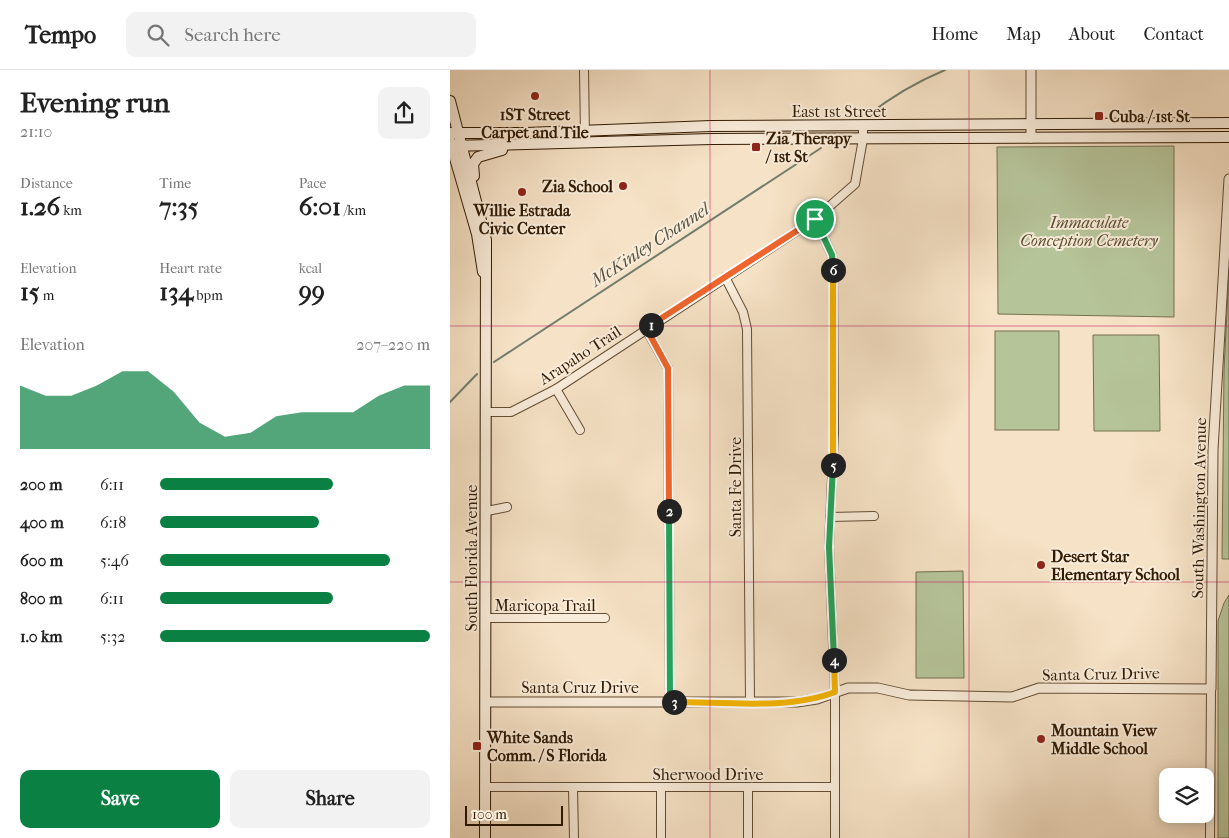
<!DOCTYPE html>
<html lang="en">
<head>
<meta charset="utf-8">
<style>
  body { margin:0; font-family:"IM FELL French Canon",serif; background:#f2f2f2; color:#222; height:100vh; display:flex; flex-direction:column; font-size:19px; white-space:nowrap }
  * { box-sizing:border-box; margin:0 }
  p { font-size:16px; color:#767676 }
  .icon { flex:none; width:28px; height:28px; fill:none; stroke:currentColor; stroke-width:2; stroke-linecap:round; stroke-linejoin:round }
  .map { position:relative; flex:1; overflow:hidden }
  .details { display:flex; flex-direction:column; background:#fff; width:450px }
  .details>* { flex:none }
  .controls { position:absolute; left:709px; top:698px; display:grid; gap:10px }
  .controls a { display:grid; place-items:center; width:55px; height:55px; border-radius:10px; background:#fff; box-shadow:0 2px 12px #0003; font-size:25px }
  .scale { position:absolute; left:15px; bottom:12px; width:98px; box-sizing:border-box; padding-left:5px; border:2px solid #321b03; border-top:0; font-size:14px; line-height:18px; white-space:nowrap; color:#321b03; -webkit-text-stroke:4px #f9ecda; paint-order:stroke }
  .pin { position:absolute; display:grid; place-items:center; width:42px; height:42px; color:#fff; margin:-21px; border:2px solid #fff; border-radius:50%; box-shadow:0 1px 5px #0007 }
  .km { position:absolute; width:25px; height:25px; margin:-12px; border-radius:50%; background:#222; color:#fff; font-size:14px; line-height:25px; text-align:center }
  .round { display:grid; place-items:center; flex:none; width:52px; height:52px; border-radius:10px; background:#f2f2f2 }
  .headline { display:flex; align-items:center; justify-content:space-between; height:85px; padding:0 20px }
  h1 { font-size:28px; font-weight:700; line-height:38px }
  .figures { display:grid; grid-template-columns:repeat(3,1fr); gap:8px; height:85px; padding:5px 20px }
  .figures div { display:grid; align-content:center }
  .figures b { font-size:25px; font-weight:700 }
  .figures small { font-size:14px; font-weight:400 }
  .figures p { font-size:14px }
  .chart { height:140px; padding:10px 20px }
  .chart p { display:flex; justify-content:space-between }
  .chart svg { width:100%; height:90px; margin-top:5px; fill:#0b8043; opacity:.7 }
  .button { display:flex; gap:10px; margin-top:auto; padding:10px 20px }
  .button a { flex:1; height:58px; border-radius:10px; background:#0b8043; color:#fff; font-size:20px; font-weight:700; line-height:58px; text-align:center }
  .button a+a { background:#f2f2f2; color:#222 }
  ul { padding:0 20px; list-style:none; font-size:16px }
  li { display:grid; grid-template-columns:80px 60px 1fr; align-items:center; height:38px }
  li i { height:12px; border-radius:6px; background:#0b8043 }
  header { display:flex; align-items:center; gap:30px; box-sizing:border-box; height:70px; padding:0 25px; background:#fff; border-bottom:1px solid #e0e0e0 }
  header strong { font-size:24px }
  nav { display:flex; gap:28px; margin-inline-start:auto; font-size:18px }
  .search { width:350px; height:45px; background:#f2f2f2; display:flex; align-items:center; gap:12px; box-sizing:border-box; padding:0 18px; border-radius:10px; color:#767676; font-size:19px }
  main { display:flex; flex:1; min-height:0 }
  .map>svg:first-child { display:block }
  .green { fill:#b6c49a; stroke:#74704e }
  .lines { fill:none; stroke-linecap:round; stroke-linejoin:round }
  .stream { stroke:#727d6e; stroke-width:2 }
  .minor-casing { stroke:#634d34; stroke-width:10 }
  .tertiary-casing { stroke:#634d34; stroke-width:11 }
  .secondary-casing { stroke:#321b03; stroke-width:12 }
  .minor { stroke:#f9ecda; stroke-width:8 }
  .tertiary { stroke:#f9ecda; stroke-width:9 }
  .secondary { stroke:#f9ecda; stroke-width:10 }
  .split-1-casing { stroke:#fff; stroke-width:10 }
  .split-2-casing { stroke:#fff; stroke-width:10 }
  .split-3-casing { stroke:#fff; stroke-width:10 }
  .split-4-casing { stroke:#fff; stroke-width:10 }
  .split-5-casing { stroke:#fff; stroke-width:10 }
  .split-6-casing { stroke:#fff; stroke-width:10 }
  .split-7-casing { stroke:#fff; stroke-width:10 }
  .split-1 { stroke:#f0652b; stroke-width:6 }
  .split-2 { stroke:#f0652b; stroke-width:6 }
  .split-3 { stroke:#22a559; stroke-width:6 }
  .split-4 { stroke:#f5b400; stroke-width:6 }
  .split-5 { stroke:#22a559; stroke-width:6 }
  .split-6 { stroke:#f5b400; stroke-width:6 }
  .split-7 { stroke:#22a559; stroke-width:6 }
  .grid { fill:none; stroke:#c2185b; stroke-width:1; stroke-opacity:0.55 }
  .poi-dot { fill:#8f2418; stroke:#f9ecda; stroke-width:2 }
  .labels { text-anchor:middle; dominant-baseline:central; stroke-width:4; stroke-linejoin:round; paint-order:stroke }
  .street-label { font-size:16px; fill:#321b03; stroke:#f9ecda }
  .poi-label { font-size:16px; font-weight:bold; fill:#321b03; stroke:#f9ecda; text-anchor:start }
  .park-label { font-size:16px; font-style:italic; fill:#5a4e30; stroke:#f9ecda }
  .water-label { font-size:18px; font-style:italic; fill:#575441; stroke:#f9ecda }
</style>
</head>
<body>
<header>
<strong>Tempo</strong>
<div class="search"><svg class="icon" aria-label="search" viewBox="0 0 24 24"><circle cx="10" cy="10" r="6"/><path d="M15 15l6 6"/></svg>Search here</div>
<nav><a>Home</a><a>Map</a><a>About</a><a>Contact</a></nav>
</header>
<main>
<section class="details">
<div class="headline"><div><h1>Evening run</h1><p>21:10</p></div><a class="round"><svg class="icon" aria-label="share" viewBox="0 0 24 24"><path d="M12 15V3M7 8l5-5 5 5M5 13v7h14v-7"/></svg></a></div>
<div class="figures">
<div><p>Distance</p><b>1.26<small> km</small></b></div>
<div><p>Time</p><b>7:35</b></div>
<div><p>Pace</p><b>6:01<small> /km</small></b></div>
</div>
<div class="figures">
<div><p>Elevation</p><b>15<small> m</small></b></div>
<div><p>Heart rate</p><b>134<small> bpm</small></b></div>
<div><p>kcal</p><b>99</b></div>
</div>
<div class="chart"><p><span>Elevation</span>207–220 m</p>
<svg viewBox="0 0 160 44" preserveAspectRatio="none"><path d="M0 44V13L10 18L20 18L30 13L40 6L50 6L60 16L70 31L80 38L90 36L100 28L110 26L120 26L130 26L140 18L150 13L160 13V44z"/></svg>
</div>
<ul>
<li><b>200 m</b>6:11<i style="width:64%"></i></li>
<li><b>400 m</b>6:18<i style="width:59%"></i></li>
<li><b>600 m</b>5:46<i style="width:85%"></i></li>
<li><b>800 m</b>6:11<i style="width:64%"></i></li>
<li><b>1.0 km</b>5:32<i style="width:100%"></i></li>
</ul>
<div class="button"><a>Save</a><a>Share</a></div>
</section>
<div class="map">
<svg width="779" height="768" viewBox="0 0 779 768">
  <rect width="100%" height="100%" fill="#f6e2c6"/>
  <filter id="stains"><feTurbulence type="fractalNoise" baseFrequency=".004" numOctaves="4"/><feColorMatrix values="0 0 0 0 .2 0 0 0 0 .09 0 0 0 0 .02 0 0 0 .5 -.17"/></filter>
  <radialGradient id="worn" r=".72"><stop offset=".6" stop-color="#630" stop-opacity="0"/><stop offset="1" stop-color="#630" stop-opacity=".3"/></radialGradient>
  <!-- green -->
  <g class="green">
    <path d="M724,76V247L548,244L547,77Z"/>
    <path d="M779,202V489H772L774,300Z"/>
    <rect x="545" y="261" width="64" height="99"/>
    <path d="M643,265H709L710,361H644Z"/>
    <path d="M513,501L514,608H466V502Z"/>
    <path d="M779,525V768H768V551L774,533Z"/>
  </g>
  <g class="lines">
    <!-- stream -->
    <g class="stream">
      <path d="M417,46C442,26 466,12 495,0"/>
      <path d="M44,292L371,78"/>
      <path d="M0,332L27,304"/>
    </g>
    <!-- minor casing -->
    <g class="minor-casing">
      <g id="minor">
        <path d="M134,0L135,66"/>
        <path d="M275,207L293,242L297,259L300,632"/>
        <path d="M196,259L218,298L220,632"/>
        <path d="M106,319L130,360"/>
        <path d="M36,342H61L106,319L365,149L405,114L413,69V56"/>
        <path d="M37,441L57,437"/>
        <path d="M380,447L424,446"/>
        <path d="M36,548H155"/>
        <path d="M35,717H385V622L379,477L384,362L383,200L382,185L365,149"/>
        <path d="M298,717V768"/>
        <path d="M385,717V768"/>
        <path d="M123,719L124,768"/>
        <path d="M211,768V718"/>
        <path d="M760,768L761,619"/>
      </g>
    </g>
    <!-- tertiary casing -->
    <g class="tertiary-casing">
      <g id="tertiary">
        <path d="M581,0V68"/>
        <path d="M36,632H347L367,629L398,618H428L459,625L562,627L589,618L761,619L763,380L779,109"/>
      </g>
    </g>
    <!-- secondary casing -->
    <g class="secondary-casing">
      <g id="secondary">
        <path d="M0,31L36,170L35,768"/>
        <path d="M0,63H76L261,56L779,53"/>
        <path d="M0,71L27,164L33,202"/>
        <path d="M0,76L261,69L779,67"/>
        <path d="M24,106L23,94L28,87L52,80"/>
      </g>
    </g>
    <!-- minor -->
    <use href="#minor" class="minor"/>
    <!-- tertiary -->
    <use href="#tertiary" class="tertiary"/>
    <!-- secondary -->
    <use href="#secondary" class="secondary"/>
  </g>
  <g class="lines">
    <!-- split-1 casing -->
    <g class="split-1-casing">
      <path id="split-1" d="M201,255L365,149"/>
    </g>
    <!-- split-2 casing -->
    <g class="split-2-casing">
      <path id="split-2" d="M201,255L196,258L218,298L219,441"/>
    </g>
    <!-- split-3 casing -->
    <g class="split-3-casing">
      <path id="split-3" d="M219,441L220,632H224"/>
    </g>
    <!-- split-4 casing -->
    <g class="split-4-casing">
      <path id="split-4" d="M224,632C275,632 339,640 385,622L384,590"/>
    </g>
    <!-- split-5 casing -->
    <g class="split-5-casing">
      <path id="split-5" d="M383,395L379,477L384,590"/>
    </g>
    <!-- split-6 casing -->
    <g class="split-6-casing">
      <path id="split-6" d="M383,395V200"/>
    </g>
    <!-- split-7 casing -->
    <g class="split-7-casing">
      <path id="split-7" d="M365,149L382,185L383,200"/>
    </g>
    <!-- split-1 -->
    <use href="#split-1" class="split-1"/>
    <!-- split-2 -->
    <use href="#split-2" class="split-2"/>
    <!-- split-3 -->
    <use href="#split-3" class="split-3"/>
    <!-- split-4 -->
    <use href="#split-4" class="split-4"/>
    <!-- split-5 -->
    <use href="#split-5" class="split-5"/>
    <!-- split-6 -->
    <use href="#split-6" class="split-6"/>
    <!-- split-7 -->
    <use href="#split-7" class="split-7"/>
  </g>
  <!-- grid -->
  <path class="grid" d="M260,0V768M519,0V768M0,256H779M0,512H779"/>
  <!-- markers -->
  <g class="poi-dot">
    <circle cx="85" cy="26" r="5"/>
    <rect x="644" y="41" width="10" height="10" rx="2.5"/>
    <rect x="301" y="72" width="10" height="10" rx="2.5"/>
    <circle cx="173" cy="116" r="5"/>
    <circle cx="72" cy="122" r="5"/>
    <circle cx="591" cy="495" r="5"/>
    <circle cx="591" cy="669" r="5"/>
    <rect x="22" y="671" width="10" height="10" rx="2.5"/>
  </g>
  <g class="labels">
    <!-- street labels -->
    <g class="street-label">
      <text x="389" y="41">East 1st Street</text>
      <text transform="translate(130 285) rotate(-33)">Arapaho Trail</text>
      <text transform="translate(285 417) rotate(-90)">Santa Fe Drive</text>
      <text transform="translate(749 438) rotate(-89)">South Washington Avenue</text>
      <text transform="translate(21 488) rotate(-90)">South Florida Avenue</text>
      <text x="95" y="535">Maricopa Trail</text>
      <text transform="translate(651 604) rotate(-1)">Santa Cruz Drive</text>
      <text x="130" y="617">Santa Cruz Drive</text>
      <text x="258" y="704">Sherwood Drive</text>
    </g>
    <!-- poi labels -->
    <g class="poi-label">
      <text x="85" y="44" text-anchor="middle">1ST Street<tspan x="85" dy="18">Carpet and Tile</tspan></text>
      <text x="659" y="46">Cuba / 1st St</text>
      <text x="316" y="68">Zia Therapy<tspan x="316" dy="18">/ 1st St</tspan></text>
      <text x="163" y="116" text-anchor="end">Zia School</text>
      <text x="72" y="140" text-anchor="middle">Willie Estrada<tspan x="72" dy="18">Civic Center</tspan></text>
      <text x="601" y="486">Desert Star<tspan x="601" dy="18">Elementary School</tspan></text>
      <text x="601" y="660">Mountain View<tspan x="601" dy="18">Middle School</tspan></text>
      <text x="37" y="667">White Sands<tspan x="37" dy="18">Comm. / S Florida</tspan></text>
    </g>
    <!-- park labels -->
    <g class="park-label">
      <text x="639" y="152">Immaculate<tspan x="639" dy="18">Conception Cemetery</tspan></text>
    </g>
    <!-- water labels -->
    <g class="water-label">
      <text transform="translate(200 175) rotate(-33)">McKinley Channel</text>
    </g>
  </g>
  <rect width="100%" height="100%" filter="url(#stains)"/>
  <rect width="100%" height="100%" fill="url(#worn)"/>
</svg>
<div class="controls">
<a><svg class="icon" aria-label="layers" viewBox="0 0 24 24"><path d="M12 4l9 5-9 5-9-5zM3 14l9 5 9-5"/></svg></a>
</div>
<div class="scale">100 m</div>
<div class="pin" style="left:365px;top:149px;background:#1e9e55"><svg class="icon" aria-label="arrive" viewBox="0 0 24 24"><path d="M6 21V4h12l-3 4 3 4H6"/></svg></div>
<b class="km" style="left:201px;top:255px">1</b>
<b class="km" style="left:219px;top:441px">2</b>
<b class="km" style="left:224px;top:632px">3</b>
<b class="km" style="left:384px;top:590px">4</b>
<b class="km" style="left:383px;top:395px">5</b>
<b class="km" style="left:383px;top:200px">6</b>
</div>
</main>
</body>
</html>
